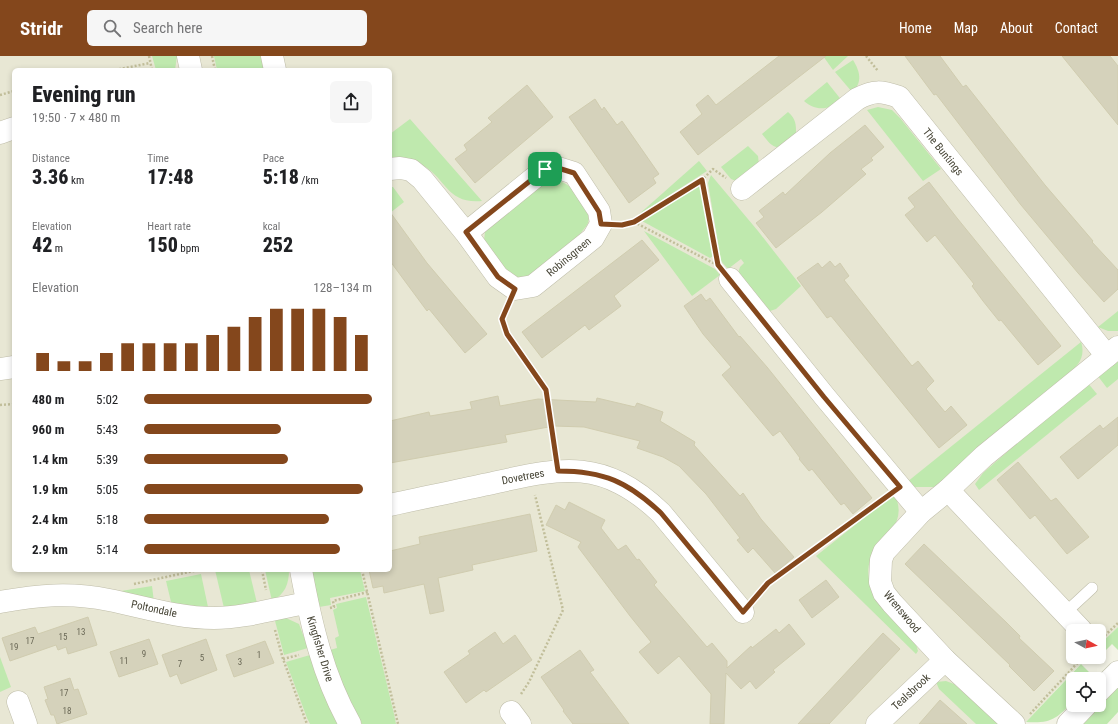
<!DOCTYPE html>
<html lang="en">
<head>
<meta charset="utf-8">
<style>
  body { margin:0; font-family:"Roboto Condensed",sans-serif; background:#f6f6f6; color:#202124; height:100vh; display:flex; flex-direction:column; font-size:15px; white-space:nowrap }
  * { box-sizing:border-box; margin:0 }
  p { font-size:13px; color:#757577 }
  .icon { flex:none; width:22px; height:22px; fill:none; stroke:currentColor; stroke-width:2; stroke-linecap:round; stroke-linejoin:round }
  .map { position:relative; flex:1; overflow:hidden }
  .drawer { position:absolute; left:12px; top:12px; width:380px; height:504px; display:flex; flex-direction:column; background:#fff; border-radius:6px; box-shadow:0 2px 6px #0003 }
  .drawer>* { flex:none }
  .needle { width:26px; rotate:98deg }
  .buttons { position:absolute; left:1066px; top:568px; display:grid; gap:8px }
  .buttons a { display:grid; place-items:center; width:40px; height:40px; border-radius:6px; background:#fff; box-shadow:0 2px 6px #0003; font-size:20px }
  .pin { position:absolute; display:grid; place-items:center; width:34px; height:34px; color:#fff; margin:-17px; border-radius:8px; box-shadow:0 2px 6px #0006 }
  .round { display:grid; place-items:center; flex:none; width:42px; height:42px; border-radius:6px; background:#f6f6f6 }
  .headline { display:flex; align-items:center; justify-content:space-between; height:68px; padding:0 20px }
  h1 { font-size:22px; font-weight:800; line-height:30px }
  .metrics { display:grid; grid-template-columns:repeat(3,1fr); gap:6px; height:68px; padding:4px 20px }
  .metrics div { display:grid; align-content:center }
  .metrics b { font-size:20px; font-weight:800 }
  .metrics small { font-size:11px; font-weight:400 }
  .metrics p { font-size:11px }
  .chart { height:112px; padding:8px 20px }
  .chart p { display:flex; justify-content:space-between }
  .chart svg { width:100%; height:72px; margin-top:4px; stroke:#84471c; stroke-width:6 }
  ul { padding:0 20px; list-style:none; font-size:13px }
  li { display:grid; grid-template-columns:64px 48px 1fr; align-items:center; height:30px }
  li i { height:10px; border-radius:5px; background:#84471c }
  header { display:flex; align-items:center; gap:24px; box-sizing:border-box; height:56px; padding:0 20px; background:#84471c; color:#fff }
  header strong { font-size:19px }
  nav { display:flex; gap:22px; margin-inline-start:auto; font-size:14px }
  .search { width:280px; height:36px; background:#f6f6f6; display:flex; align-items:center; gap:10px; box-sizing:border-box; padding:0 14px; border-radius:6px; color:#757577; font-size:15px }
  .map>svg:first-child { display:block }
  .residential { fill:#e8e7d4; fill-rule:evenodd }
  .green { fill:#bfe9ae }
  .building { fill:#d5d2bb; stroke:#d0ccaf }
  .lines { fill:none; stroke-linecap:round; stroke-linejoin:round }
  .service-casing { stroke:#bfbda9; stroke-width:12 }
  .minor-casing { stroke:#bfbda9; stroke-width:23 }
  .tertiary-casing { stroke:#bfbda9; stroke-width:23 }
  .path { stroke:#c1be9a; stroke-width:2.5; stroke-dasharray:2 2; stroke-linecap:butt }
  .service { stroke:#fff; stroke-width:11 }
  .minor { stroke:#fff; stroke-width:22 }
  .tertiary { stroke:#fff; stroke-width:22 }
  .route-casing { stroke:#fff; stroke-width:8 }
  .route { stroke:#84471c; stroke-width:5 }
  .labels { text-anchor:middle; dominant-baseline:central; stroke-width:4; stroke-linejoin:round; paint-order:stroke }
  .number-label { font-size:9px; fill:#6a6856 }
  .street-label { font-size:11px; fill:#464435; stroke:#fff }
</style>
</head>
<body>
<header>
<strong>Stridr</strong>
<div class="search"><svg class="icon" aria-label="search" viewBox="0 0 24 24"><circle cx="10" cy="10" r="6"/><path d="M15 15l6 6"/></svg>Search here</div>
<nav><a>Home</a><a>Map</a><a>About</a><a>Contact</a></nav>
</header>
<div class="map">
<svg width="1118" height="668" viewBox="0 0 1118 668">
  <rect width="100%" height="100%" fill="#f3f3e6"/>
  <!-- residential -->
  <path class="residential" d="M0,0H1118V571L1099,589V575H1073V601H1087L1024,668H0ZM14,14H390V514H14Z"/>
  <!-- green -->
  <g class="green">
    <path d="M152,0H177L175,14H156Z"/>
    <path d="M214,0H265L267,14H217Z"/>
    <path d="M823,0H848L833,14Z"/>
    <path d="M853,4C860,15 863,27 852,36L835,16Z"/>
    <path d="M827,26L843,46C828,53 816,56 804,45Z"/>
    <path d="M878,51L892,54L900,62L941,113L923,125L867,54Z"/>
    <path d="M788,56C796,63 796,68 796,78L780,92C771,91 767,84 762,78Z"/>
    <path d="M410,63L482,145C447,148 447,124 424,110C415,105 400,105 390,104V78Z"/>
    <path d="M748,90L758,100L759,109L736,125L731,123L721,111Z"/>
    <path d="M699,105L707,115L637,160Z"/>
    <path d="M711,119L758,175L801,230L776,253L770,255L738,217L740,211L744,207L741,203L728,213L721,205L708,127Z"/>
    <path d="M550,123C565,125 571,130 579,142C583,149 591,158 588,167C585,176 541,215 533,219C528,221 519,222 514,221C503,219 491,193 484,184L485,176L491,165Z"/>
    <path d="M700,129L713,200L710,202L642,165Z"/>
    <path d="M390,131H393L404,146L390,157Z"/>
    <path d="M644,175L715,213L720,219L692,240Z"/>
    <path d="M1118,255V275H1108L1098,271Z"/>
    <path d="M1081,286C1086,301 1078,309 1068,319L935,431H915L907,426Z"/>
    <path d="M1118,301V323L1107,332L1097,319Z"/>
    <path d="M1087,326L1097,338L979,434L975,428L983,417Z"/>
    <path d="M894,438C907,462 890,476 877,495C875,498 871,502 870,505C868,510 868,518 869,523C871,556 913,568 918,595L916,598L816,500Z"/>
    <path d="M215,514H249L257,547L224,552Z"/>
    <path d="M265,514H289C289,528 285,538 272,545Z"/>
    <path d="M310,514H360L365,535L330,542L331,549L319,551Z"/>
    <path d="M201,518L208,551L172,550L166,525Z"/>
    <path d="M152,530L154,546L120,538L121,535Z"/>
    <path d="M366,541L394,658L396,668H362L343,633L330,594L337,592L335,582L339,580L333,554L337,552L336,548Z"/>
    <path d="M274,561L286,562L299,568L308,592L284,599Z"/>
    <path d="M1118,571V594L1112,588L1099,601V589Z"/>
    <path d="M310,599L339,668H310L307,662L286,606Z"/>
    <path d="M0,601L11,631L0,636Z"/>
    <path d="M1081,608L1094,621L1092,623H1073V645C1058,662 1051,668 1026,666Z"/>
    <path d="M946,625L954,628L1000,668H976L939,633L936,626Z"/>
    <path d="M1118,631V656L1107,668H1082Z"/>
  </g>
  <!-- building -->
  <g class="building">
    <path d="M779,0H826L698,99L680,76L702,58L696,49L708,39L716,49Z"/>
    <path d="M905,0H940L963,31L966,29L1045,129L1093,185L1092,186L1118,214V233L1104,246L1078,217L1021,149L936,38L934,39Z"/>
    <path d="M1062,0H1110L1118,10V69Z"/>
    <path d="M527,29L553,61L475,127L455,103L467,94L464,89L492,66L488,62Z"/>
    <path d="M595,43L602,54L604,51L617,69L622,65L659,118L653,122L656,127L629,147L569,61Z"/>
    <path d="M865,69L884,91L871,102L873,104L861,113L866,118L822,156L776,192L756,167L764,161L759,155L783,136L785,139L830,97Z"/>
    <path d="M929,126L957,162L1061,290L1038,309L1001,264L999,265L983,245L972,230L974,228L935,179L927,186L905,159L915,151L908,142Z"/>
    <path d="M390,156L427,207L487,278L465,297L429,253L427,255L390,205Z"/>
    <path d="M642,184L659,204L614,240L621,250L589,274L585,269L542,302L522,276Z"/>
    <path d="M830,205L835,211L840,207L849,220L844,224L912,310L918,305L934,325L926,333L945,356L951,350L967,369L939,392L831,260L827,262L797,222L818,207L822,212Z"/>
    <path d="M701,238L706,245L710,242L739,281L740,280L767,311L872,442L853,458L844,447L841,449L812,413L809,415L799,403L800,402L780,375L773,380L722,319L731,311L703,278L684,250Z"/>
    <path d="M498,340L500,350L538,343L596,346L597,342L635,351L637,347L663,356L660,365L695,386L694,389L740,440L743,437L761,463L794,501L775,517L753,492L748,497L737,484L740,482L706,438L679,410L663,401L637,392L640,385L584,371L554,370L505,379L507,386L390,407V365L429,356L430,360L472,353L470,346Z"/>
    <path d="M1118,361V389L1078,423L1060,401L1100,369L1103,373Z"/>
    <path d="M1018,406L1051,445L1056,442L1089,481L1067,498L1035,459L1030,463L997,424Z"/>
    <path d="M569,446L605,464L601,472L618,494L626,489L637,504L639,503L657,526L654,529L707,591L712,587L727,605V612L751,590L752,592L776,573L779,577L789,568L805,588L773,614L775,616L756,633L750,625L741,633L726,617L724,668H710L711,638L679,600L658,618L639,596L651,586L630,560L578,491L581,486L546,469L556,449L565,454Z"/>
    <path d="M530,458L537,495L472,509L473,514L438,522L444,555L430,558L424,528L384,537L383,530L373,532L369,514H390V495L420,488L419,481Z"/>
    <path d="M924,488L1007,567L1020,580L1019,582L1054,615L1034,635L1009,610L1010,609L905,508Z"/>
    <path d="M826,524L839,541L812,562L799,544Z"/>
    <path d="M88,561L97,589L68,598L66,591L58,594L56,589L10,605L2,582L35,571L38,578Z"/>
    <path d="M495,576L503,588L515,579L532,604L486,636L484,634L466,647L444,616L470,598L468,595Z"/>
    <path d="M883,577L900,593L879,615L829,668H798Z"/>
    <path d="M149,583L158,608L119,621L110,596Z"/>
    <path d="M206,583L217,614L181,628L177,618L170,621L162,599Z"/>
    <path d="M265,585L274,607L234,621L226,599Z"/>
    <path d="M580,594L594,614L590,616L629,668H573L563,655L564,654L541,621Z"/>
    <path d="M70,622L74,634L78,633L87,658L57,668L54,659H51L45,644L48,643L44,631Z"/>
    <path d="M940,644L967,668H919Z"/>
  </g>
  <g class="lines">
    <!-- service casing -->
    <g class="service-casing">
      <path id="service" d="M1065,557L1092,532"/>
    </g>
    <!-- minor casing -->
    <g class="minor-casing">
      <g id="minor">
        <path d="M272,0L275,14"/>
        <path d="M0,77L14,72"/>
        <path d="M390,113L400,112L411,114L422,123L466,177L498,221L515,233L533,230L593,182L601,168L599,155L574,117L558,112L545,113L466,177"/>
        <path d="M742,133L857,43C874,34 881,35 899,41L1107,300"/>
        <path d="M730,223L825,341L921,456"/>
        <path d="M0,313L14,311"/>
        <path d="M948,434L1081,574"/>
        <path d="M390,449C421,442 452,436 483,429C557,413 600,399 661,457L743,556"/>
        <path d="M0,546C38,539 71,536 109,544C144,551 178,562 214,562C245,562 276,552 307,547"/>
        <path d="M18,646L26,668"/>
        <path d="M511,656L520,668"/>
        <path d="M877,668L945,604"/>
        <path d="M1014,668L945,604L892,547L884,537L880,526L881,504L884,496L921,456L948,434L984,400L1118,291"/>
      </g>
    </g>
    <!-- tertiary casing -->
    <g class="tertiary-casing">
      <g id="tertiary">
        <path d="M188,0L191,14"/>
        <path d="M301,514C311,568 323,620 350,668"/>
        <path d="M1099,635L1118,616"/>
        <path d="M1068,668L1086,649"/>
      </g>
    </g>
    <!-- path -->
    <g class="path">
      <path d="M149,0L152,14"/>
      <path d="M212,0L215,14"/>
      <path d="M866,0L878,15"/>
      <path d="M115,14L150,7"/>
      <path d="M0,39L14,35"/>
      <path d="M702,124L718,207"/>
      <path d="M634,166L717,209"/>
      <path d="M621,169L634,166L702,124L713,113L726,122"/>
      <path d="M507,252L502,263L507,279L545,334L555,395"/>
      <path d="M0,349L14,348"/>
      <path d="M262,514L266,534"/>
      <path d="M362,514L398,668"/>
      <path d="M134,528L198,514"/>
      <path d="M756,541L768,527L883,443"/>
      <path d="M330,552L334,551L333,545L368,536"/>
      <path d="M275,574L283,603L307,668"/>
      <path d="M1099,585L1118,567"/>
      <path d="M283,603L299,599"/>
      <path d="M521,638L529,626L563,554L535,439"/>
      <path d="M1030,658L1083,601"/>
    </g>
    <!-- service -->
    <use href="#service" class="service"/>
    <!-- minor -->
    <use href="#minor" class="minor"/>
    <!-- tertiary -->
    <use href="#tertiary" class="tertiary"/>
  </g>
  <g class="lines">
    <!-- route casing -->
    <g class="route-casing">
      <path id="route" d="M558,112L574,117L599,156L601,168L622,169L634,166L702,124L718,209L824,341L900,431L768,527L743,556L661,457C628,426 604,415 558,415L546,334L507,278L502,263L515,233L498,221L466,176L545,113Z"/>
    </g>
    <!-- route -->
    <use href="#route" class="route"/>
  </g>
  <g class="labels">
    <!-- number labels -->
    <g class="number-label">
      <text x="81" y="576">13</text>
      <text x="63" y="581">15</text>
      <text x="30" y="585">17</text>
      <text x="14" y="591">19</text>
      <text x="144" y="598">9</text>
      <text x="259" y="599">1</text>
      <text x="202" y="602">5</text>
      <text x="124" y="605">11</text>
      <text x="240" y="606">3</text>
      <text x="180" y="608">7</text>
      <text x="64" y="637">17</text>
      <text x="67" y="655">18</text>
    </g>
    <!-- street labels -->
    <g class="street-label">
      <text transform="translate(943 96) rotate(51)">The Buntings</text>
      <text transform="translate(569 201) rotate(-40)">Robinsgreen</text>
      <text transform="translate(523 421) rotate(-11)">Dovetrees</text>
      <text transform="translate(154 553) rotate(12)">Poltondale</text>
      <text transform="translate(902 556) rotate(50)">Wrenswood</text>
      <text transform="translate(320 593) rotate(73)">Kingfisher Drive</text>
      <text transform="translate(911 636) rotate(-43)">Tealsbrook</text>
    </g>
  </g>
</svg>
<div class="buttons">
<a><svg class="needle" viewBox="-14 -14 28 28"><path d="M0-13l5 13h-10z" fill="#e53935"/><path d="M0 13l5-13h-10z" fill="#757577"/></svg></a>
<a><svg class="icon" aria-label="locate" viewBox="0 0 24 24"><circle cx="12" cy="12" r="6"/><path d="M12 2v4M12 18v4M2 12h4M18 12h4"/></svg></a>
</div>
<div class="pin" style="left:545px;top:113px;background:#1e9e55"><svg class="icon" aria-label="arrive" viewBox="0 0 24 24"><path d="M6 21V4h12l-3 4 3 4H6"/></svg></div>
<section class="drawer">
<div class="headline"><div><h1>Evening run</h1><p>19:50 · 7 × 480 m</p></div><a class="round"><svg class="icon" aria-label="share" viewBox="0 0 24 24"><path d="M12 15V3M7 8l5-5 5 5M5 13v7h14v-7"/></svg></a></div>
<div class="metrics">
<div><p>Distance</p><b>3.36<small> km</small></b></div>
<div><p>Time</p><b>17:48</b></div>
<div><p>Pace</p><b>5:18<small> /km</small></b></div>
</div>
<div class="metrics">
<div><p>Elevation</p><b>42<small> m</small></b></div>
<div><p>Heart rate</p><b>150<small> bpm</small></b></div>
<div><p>kcal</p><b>252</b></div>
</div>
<div class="chart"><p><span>Elevation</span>128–134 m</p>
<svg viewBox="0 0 160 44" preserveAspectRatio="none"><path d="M5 44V33M15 44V38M25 44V38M35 44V33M45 44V27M55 44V27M65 44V27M75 44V27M85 44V22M95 44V17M105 44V11M115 44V6M125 44V6M135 44V6M145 44V11M155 44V22"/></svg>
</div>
<ul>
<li><b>480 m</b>5:02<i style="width:100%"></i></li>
<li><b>960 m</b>5:43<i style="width:60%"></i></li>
<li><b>1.4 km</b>5:39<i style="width:63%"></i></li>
<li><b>1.9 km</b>5:05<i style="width:96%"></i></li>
<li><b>2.4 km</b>5:18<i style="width:81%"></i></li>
<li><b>2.9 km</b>5:14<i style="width:86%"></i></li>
</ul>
</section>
</div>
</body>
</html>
